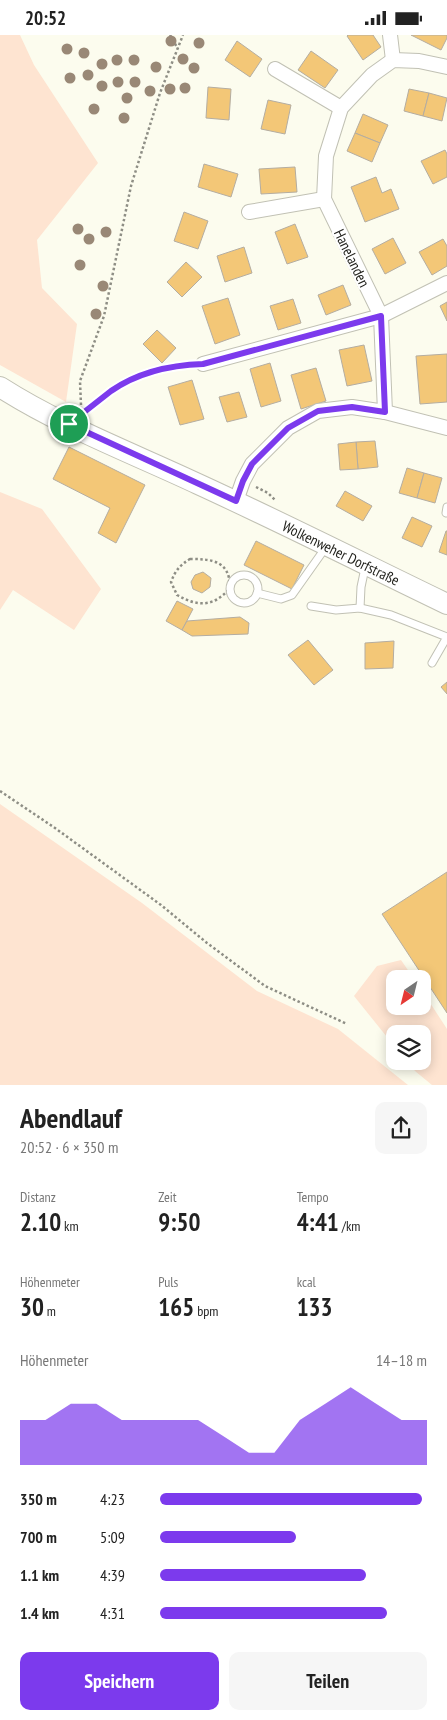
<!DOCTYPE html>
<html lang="de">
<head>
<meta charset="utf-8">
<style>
  body { margin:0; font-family:"PT Sans Narrow",sans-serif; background:#f6f6f6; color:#222; height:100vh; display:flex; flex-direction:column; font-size:19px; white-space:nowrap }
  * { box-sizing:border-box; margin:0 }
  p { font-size:16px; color:#767676 }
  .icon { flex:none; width:28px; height:28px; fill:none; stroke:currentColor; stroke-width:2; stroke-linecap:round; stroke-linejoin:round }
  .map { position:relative; height:1050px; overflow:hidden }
  .details { display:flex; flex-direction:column; background:#fff; flex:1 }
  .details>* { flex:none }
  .needle { width:32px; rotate:215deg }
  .controls { position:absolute; left:386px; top:935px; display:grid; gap:10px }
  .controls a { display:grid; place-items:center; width:45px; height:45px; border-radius:10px; background:#fff; box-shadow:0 2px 12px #0003; font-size:25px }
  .pin { position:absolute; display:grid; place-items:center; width:42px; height:42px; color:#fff; margin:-21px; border:2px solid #fff; border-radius:50%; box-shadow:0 1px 5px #0007 }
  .round { display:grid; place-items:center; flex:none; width:52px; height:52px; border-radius:10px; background:#f6f6f6 }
  .summary { display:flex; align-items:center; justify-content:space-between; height:85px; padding:0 20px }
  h1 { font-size:28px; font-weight:800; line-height:38px }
  .stats { display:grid; grid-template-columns:repeat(3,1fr); gap:8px; height:85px; padding:5px 20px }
  .stats div { display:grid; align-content:center }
  .stats b { font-size:25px; font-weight:800 }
  .stats small { font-size:14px; font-weight:400 }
  .stats p { font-size:14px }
  .chart { height:140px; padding:10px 20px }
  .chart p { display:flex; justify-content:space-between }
  .chart svg { width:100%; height:90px; margin-top:5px; fill:#7c3aed; opacity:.7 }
  .action { display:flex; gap:10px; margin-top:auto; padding:10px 20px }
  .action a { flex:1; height:58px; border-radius:10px; background:#7c3aed; color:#fff; font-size:20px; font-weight:800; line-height:58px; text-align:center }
  .action a+a { background:#f6f6f6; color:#222 }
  ul { padding:0 20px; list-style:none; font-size:16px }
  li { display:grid; grid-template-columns:80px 60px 1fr; align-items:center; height:38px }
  li i { height:12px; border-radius:6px; background:#7c3aed }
  .status { display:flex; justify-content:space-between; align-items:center; height:35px; padding:0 25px; background:#fff; direction:ltr }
  .status svg { height:14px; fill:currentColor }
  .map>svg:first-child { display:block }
  .green { fill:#fee4d1 }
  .building { fill:#f3c777; stroke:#b4ada1 }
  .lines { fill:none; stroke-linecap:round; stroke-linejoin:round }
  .lane-casing { stroke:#c1c1b4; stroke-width:9 }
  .street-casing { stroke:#c1c1b4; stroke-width:16 }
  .secondary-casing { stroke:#c1c1b4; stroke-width:22 }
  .path { stroke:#8e8e85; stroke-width:2.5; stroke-dasharray:2.5 2.5; stroke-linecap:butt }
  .lane { stroke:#fff; stroke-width:7 }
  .street { stroke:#fff; stroke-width:14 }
  .secondary { stroke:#fff; stroke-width:20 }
  .tree { fill:#998876 }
  .route-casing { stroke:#fff; stroke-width:10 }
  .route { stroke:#7c3aed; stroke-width:6 }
  .labels { text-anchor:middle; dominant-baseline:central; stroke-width:4; stroke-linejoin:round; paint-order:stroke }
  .street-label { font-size:15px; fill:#1e1e19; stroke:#fff }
</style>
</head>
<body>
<div class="status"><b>20:52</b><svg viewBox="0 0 49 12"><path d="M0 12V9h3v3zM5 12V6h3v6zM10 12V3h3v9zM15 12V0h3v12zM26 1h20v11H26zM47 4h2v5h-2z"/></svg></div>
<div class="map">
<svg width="447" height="1050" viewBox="0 0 447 1050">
  <rect width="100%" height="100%" fill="#fcfcee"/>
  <!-- green -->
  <g class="green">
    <path d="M0,0H20L34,30L98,128L37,205L42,253L77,289L66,367L0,330Z"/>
    <path d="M0,457L42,474L101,554L74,595L13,555L0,575Z"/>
    <path d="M0,769L142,868L257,956L338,994L408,1050H0Z"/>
    <path d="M401,925L414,944H395V971H422L423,957L447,994V1050H432L415,1036L407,1026H422V999H395V1012L354,961L377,931Z"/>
  </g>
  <!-- building -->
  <g class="building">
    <path d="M348,0H373L381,12L363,25L347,1Z"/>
    <path d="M411,0H447V3L441,15Z"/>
    <path d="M237,6L262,24L250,42L225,25Z"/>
    <path d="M311,16L338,35L325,53L298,35Z"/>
    <path d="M208,52L231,54L229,85L206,83Z"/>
    <path d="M409,54L429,58L423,81L404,76Z"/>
    <path d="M429,58L447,63L442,86L423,81Z"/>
    <path d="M268,65L291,70L285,99L261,94Z"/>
    <path d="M363,79L388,90L380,108L355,98Z"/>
    <path d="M355,98L380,108L372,127L347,116Z"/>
    <path d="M445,115L447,119V142L433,149L421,126Z"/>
    <path d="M204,129L238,139L231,162L198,152Z"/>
    <path d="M295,132L297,157L261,159L259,134Z"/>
    <path d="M376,142L382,158L391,154L399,174L365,187L351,152Z"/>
    <path d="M184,177L208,186L198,214L174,206Z"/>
    <path d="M295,189L308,222L287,229L275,197Z"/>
    <path d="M393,203L406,228L385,239L372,214Z"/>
    <path d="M443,204L447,211V231L432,240L419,217Z"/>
    <path d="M244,212L252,238L225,247L217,221Z"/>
    <path d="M186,227L202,242L182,262L167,247Z"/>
    <path d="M343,250L351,270L326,280L318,260Z"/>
    <path d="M228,263L240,300L215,309L202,271Z"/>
    <path d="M293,264L301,288L278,295L270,271Z"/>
    <path d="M447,267V286L440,271Z"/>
    <path d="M157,295L176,313L162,328L143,309Z"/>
    <path d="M364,310L372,346L347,351L339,315Z"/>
    <path d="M447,319V367L420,369L416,321Z"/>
    <path d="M270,328L281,366L261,372L250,334Z"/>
    <path d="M316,333L326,366L301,374L291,340Z"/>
    <path d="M192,345L204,384L180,390L168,352Z"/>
    <path d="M239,357L247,382L227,387L219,362Z"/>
    <path d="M375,406L378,432L358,434L356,407Z"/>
    <path d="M356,407L358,434L340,435L338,409Z"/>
    <path d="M69,412L145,450L116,508L98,498L110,473L53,444Z"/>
    <path d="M407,433L424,438L417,463L399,458Z"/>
    <path d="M424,438L442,443L435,468L417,463Z"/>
    <path d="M345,456L372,471L363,486L336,471Z"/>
    <path d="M412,482L432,491L422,512L402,503Z"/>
    <path d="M446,496H447V520L439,517Z"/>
    <path d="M256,506L304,530L292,554L244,530Z"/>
    <path d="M203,537L211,543L210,552L202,558L193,554L191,547L195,540Z"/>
    <path d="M177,566L193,574L182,595L166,586Z"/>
    <path d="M240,582L249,588L248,599L192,601L182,595L187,586Z"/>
    <path d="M308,605L333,635L314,650L288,620Z"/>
    <path d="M394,606L393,633L365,634V608Z"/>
    <path d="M447,647V659L441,652Z"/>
    <path d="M447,837V978L382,879Z"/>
  </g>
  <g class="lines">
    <!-- lane casing -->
    <g class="lane-casing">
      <g id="lane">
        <path d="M446,478L447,472"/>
        <circle cx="244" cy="554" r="14"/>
        <path d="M257,558L281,564L292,560L326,512"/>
        <path d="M311,571L336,575L360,573L391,580L447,602L432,628"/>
        <path d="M360,573L361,552L365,533"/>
      </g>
    </g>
    <!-- street casing -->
    <g class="street-casing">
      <g id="street">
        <path d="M390,0L393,25"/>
        <path d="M275,34L341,73"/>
        <path d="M249,177L324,164"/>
        <path d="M203,329L381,281L447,248"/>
        <path d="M385,377L381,281L324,164L326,121L341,73L372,40L393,25L419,26L447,32"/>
        <path d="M236,466L243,446L252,429L288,393L318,376L352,372L385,377L447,393"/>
      </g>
    </g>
    <!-- secondary casing -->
    <g class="secondary-casing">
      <path id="secondary" d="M0,352C61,391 132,418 198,449C281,487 364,529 447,569"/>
    </g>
    <!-- path -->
    <g class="path">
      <path d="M170,0L178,14"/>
      <path d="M78,374L81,370L80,346L104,281L131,151L160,58L183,0"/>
      <path d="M84,378L113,355L150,337L190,329"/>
      <path d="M256,452L268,458L276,466"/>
      <path d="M190,524C213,524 230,526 230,553C214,572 198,572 177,560L171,547C175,536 180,530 190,524Z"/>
      <path d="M0,756L55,793L161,870L207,908L265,951L347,989"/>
    </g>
    <!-- lane -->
    <use href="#lane" class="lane"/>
    <!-- street -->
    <use href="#street" class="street"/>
    <!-- secondary -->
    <use href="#secondary" class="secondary"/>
  </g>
  <!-- trees -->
  <g class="tree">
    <circle cx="171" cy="6" r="5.5"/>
    <circle cx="199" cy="8" r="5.5"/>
    <circle cx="67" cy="14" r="5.5"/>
    <circle cx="84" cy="18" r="5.5"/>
    <circle cx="183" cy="24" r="5.5"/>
    <circle cx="117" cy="25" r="5.5"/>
    <circle cx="134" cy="25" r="5.5"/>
    <circle cx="102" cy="29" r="5.5"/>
    <circle cx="156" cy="32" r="5.5"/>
    <circle cx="194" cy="33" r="5.5"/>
    <circle cx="88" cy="40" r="5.5"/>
    <circle cx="70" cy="43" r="5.5"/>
    <circle cx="118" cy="47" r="5.5"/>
    <circle cx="135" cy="47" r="5.5"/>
    <circle cx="102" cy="51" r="5.5"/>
    <circle cx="185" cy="53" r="5.5"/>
    <circle cx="170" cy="54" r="5.5"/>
    <circle cx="150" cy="56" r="5.5"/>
    <circle cx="127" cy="63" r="5.5"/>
    <circle cx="94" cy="74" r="5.5"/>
    <circle cx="124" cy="83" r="5.5"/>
    <circle cx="78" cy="194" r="5.5"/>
    <circle cx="106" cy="197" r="5.5"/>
    <circle cx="89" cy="204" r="5.5"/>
    <circle cx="80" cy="230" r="5.5"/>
    <circle cx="103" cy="251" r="5.5"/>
    <circle cx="96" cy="279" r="5.5"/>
  </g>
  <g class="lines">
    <!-- route casing -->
    <g class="route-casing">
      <path id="route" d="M381,281L385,377L352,372L318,376L288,393L252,429L243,446L236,466L69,389C83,378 97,367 111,356C137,338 171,330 203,329Z"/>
    </g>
    <!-- route -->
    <use href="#route" class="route"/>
  </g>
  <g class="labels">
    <!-- street labels -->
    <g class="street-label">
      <text transform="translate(352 223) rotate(64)">Hanelanden</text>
      <text transform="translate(341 518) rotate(26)">Wolkenweher Dorfstraße</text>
    </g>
  </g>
</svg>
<div class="controls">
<a><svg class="needle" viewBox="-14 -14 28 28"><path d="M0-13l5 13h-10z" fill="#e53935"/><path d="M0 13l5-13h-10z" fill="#767676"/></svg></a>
<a><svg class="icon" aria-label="layers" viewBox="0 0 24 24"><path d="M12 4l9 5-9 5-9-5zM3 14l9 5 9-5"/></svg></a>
</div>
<div class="pin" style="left:69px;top:389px;background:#1e9e55"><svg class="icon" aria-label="arrive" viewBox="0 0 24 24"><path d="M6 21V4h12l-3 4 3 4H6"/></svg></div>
</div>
<section class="details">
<div class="summary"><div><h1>Abendlauf</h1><p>20:52 · 6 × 350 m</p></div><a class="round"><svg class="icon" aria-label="share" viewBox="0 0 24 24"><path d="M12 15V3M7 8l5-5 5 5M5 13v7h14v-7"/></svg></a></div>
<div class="stats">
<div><p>Distanz</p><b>2.10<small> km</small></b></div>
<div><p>Zeit</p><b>9:50</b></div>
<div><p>Tempo</p><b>4:41<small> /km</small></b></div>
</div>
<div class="stats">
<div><p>Höhenmeter</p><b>30<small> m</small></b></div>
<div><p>Puls</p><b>165<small> bpm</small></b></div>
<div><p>kcal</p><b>133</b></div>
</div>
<div class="chart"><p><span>Höhenmeter</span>14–18 m</p>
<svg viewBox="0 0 160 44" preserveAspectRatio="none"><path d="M0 44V22L10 22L20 14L30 14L40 22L50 22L60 22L70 22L80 30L90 38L100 38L110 22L120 14L130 6L140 14L150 22L160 22V44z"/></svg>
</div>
<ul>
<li><b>350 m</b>4:23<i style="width:98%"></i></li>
<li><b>700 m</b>5:09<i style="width:51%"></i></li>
<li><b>1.1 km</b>4:39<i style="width:77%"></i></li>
<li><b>1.4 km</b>4:31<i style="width:85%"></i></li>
</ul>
<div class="action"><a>Speichern</a><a>Teilen</a></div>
</section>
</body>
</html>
